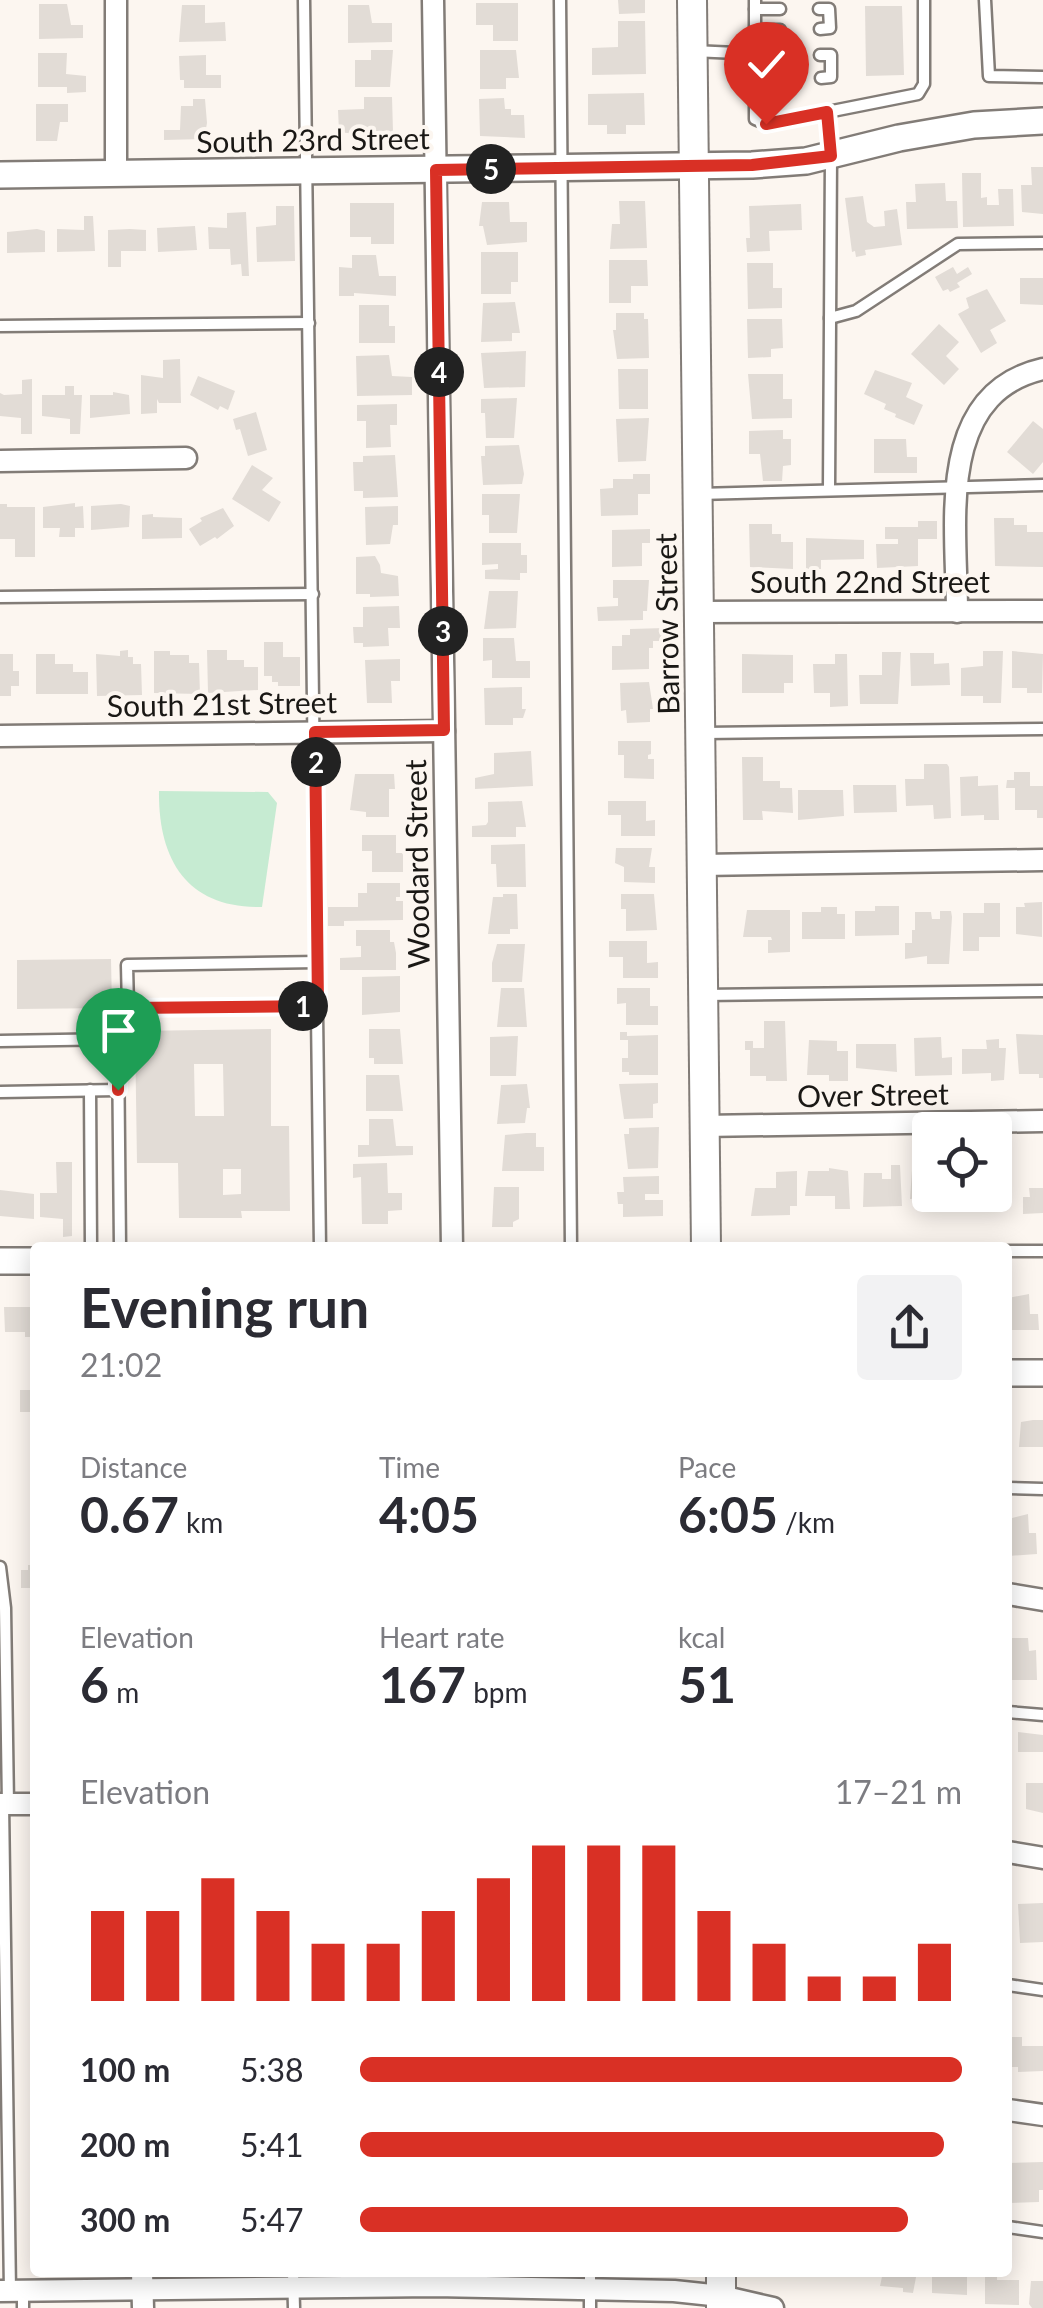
<!DOCTYPE html>
<html lang="en">
<head>
<meta charset="utf-8">
<style>
  body { margin:0; font-family:Lato,sans-serif; background:#f2f2f3; color:#2b2b33; height:100vh; display:flex; flex-direction:column; font-size:38px; white-space:nowrap }
  * { box-sizing:border-box; margin:0 }
  p { font-size:32px; color:#7c7c81 }
  .icon { flex:none; width:55px; height:55px; fill:none; stroke:currentColor; stroke-width:2; stroke-linecap:round; stroke-linejoin:round }
  .map { position:relative; flex:1; overflow:hidden }
  .panel { position:absolute; left:30px; top:1242px; width:982px; height:1035px; display:flex; flex-direction:column; background:#fff; border-radius:10px; box-shadow:0 5px 25px #0003 }
  .panel>* { flex:none }
  .fabs { position:absolute; left:912px; top:1112px; display:grid; gap:20px }
  .fabs a { display:grid; place-items:center; width:100px; height:100px; border-radius:10px; background:#fff; box-shadow:0 5px 25px #0003; font-size:50px }
  .pin { position:absolute; display:grid; place-items:center; width:85px; height:85px; color:#fff; margin:-102px -42px; border-radius:50% 50% 50% 0; rotate:-45deg; box-shadow:0 0 10px #0007 }
  .pin .icon { rotate:45deg }
  .km { position:absolute; width:50px; height:50px; margin:-25px; border-radius:50%; background:#222; color:#fff; font-size:28px; line-height:50px; text-align:center }
  .round { display:grid; place-items:center; flex:none; width:105px; height:105px; border-radius:10px; background:#f2f2f3 }
  .summary { display:flex; align-items:center; justify-content:space-between; height:170px; padding:0 50px }
  h1 { font-size:55px; font-weight:700; line-height:75px }
  .stats { display:grid; grid-template-columns:repeat(3,1fr); gap:15px; height:170px; padding:10px 50px }
  .stats div { display:grid; align-content:center }
  .stats b { font-size:50px; font-weight:700 }
  .stats small { font-size:28px; font-weight:400 }
  .stats p { font-size:28px }
  .chart { height:280px; padding:20px 50px }
  .chart p { display:flex; justify-content:space-between }
  .chart svg { width:100%; height:180px; margin-top:10px; stroke:#d93025; stroke-width:6 }
  ul { padding:0 50px; list-style:none; font-size:32px }
  li { display:grid; grid-template-columns:160px 120px 1fr; align-items:center; height:75px }
  li i { height:25px; border-radius:12px; background:#d93025 }
  .map>svg:first-child { display:block }
  .green { fill:#c6ebd2 }
  .building { fill:#e2dcd6; fill-rule:evenodd }
  .lines { fill:none; stroke-linecap:round; stroke-linejoin:round }
  .service-casing { stroke:#827c77; stroke-width:15 }
  .minor-casing { stroke:#827c77; stroke-width:25 }
  .tertiary-casing { stroke:#827c77; stroke-width:30 }
  .secondary-casing { stroke:#827c77; stroke-width:32 }
  .service { stroke:#fff; stroke-width:10 }
  .minor { stroke:#fff; stroke-width:20 }
  .tertiary { stroke:#fff; stroke-width:25 }
  .secondary { stroke:#fff; stroke-width:28 }
  .route-casing { stroke:#fff; stroke-width:20 }
  .route { stroke:#d93025; stroke-width:12 }
  .labels { text-anchor:middle; dominant-baseline:central; stroke-width:8; stroke-linejoin:round; paint-order:stroke }
  .street-label { font-size:30px; fill:#1a1815; stroke:#fcf6f0 }
</style>
</head>
<body>
<div class="map">
<svg width="1043" height="2308" viewBox="0 0 1043 2308">
  <rect width="100%" height="100%" fill="#fcf6f0"/>
  <!-- green -->
  <path class="green" d="M159,791L268,792L277,803L262,907C188,909 158,861 159,791Z"/>
  <!-- building -->
  <g class="building">
    <path d="M618,0H645V13L619,14Z"/>
    <path d="M476,3H518V41H493V25H476Z"/>
    <path d="M39,4H67L71,25H83V38L39,39Z"/>
    <path d="M182,5H205V23L225,22L226,41L179,42Z"/>
    <path d="M348,5H369L372,23H392V42L348,43Z"/>
    <path d="M865,6H902L904,75L866,76Z"/>
    <path d="M618,21H645L646,74L592,75V48L618,47Z"/>
    <path d="M371,50H393L390,87H355V60H371Z"/>
    <path d="M480,50H516L519,78H506V89H480Z"/>
    <path d="M38,53H67L66,74L86,76V92L67,93V87H38Z"/>
    <path d="M206,55V75H221V88H184V80H180L179,56Z"/>
    <path d="M644,93L645,125H626V134H607V125H588V94Z"/>
    <path d="M364,97H392L393,132H364V135L339,132L338,110L364,109Z"/>
    <path d="M504,98L505,109H511V115H524L525,138L480,136L479,99Z"/>
    <path d="M193,99H205L207,123L204,139L164,140V130H180L181,106H193Z"/>
    <path d="M36,104H68V122H60L57,141H36Z"/>
    <path d="M1031,167H1043V214L1022,212L1021,185H1032Z"/>
    <path d="M962,173H981V198L987,197V205H999L998,189H1013L1014,226L963,227Z"/>
    <path d="M945,183L946,201H957L958,228L907,229L906,202H916L915,184Z"/>
    <path d="M863,196L867,222L874,227L885,226L884,211L897,209L902,245L865,250L866,255L856,257L855,251L852,252L845,198Z"/>
    <path d="M619,201H645L647,248L610,249L612,224H620Z"/>
    <path d="M482,202H509L510,222H527V242L487,245L483,226H479Z"/>
    <path d="M350,203H394V244H371V237H350Z"/>
    <path d="M801,204L802,230L769,231L770,251L747,252L746,238H750L749,206Z"/>
    <path d="M276,206H294L295,261L257,262L256,227L276,225Z"/>
    <path d="M246,212L249,276H242L241,264L231,265L230,249H209L208,227L227,228V213Z"/>
    <path d="M84,216H93L95,251L57,252V229L84,230Z"/>
    <path d="M195,226L197,250L158,252L157,228Z"/>
    <path d="M37,229L45,231V252L7,253V232Z"/>
    <path d="M130,229L146,230V251H121V267H108V230Z"/>
    <path d="M481,252H518V282H511V294H481Z"/>
    <path d="M352,255H376L379,276H396V296L354,293V296H339V267L352,268Z"/>
    <path d="M609,260H647L648,286H631V303H609Z"/>
    <path d="M747,263H773V288H782V308L748,309Z"/>
    <path d="M953,267L957,274L968,267L972,274L957,283L960,287L950,292L948,289L943,291L935,277Z"/>
    <path d="M1020,278H1043V305L1020,304Z"/>
    <path d="M987,289L1006,321L990,330L997,343L981,353L958,314L969,308L966,298Z"/>
    <path d="M515,302L520,333H512V341L481,342L483,303Z"/>
    <path d="M359,305H389V326H395V343H359Z"/>
    <path d="M616,313H644V319H648L649,358L617,359L613,330H616Z"/>
    <path d="M747,319H782L783,348L771,349V357L748,358Z"/>
    <path d="M939,324L959,342L946,356L959,369L944,385L911,354Z"/>
    <path d="M526,351L525,387L484,388L481,353Z"/>
    <path d="M389,355L392,376L412,377V395L357,396L356,356Z"/>
    <path d="M180,359L181,403H159L157,399V413L141,414V375L163,378V360Z"/>
    <path d="M618,369H648V409H619Z"/>
    <path d="M875,370L912,383L906,397L923,405L914,425L895,417L896,414L884,409L886,404L864,394Z"/>
    <path d="M748,374H783V399H792V418L752,419Z"/>
    <path d="M198,376L235,391L228,410L220,406L218,410L190,395Z"/>
    <path d="M32,379V434H21V418L0,416V393L4,395L22,394V380Z"/>
    <path d="M65,386H74V395H82L80,434H70V419L42,416V395H65Z"/>
    <path d="M113,392L129,395L130,414L90,418V395H113Z"/>
    <path d="M517,398L514,438H486L485,413H481V399Z"/>
    <path d="M397,404V425H390L391,447L366,448V421H357V405Z"/>
    <path d="M256,412L267,450L248,456L240,429L236,430L233,419Z"/>
    <path d="M649,418L646,461L618,462L616,419Z"/>
    <path d="M1033,421L1043,429V462L1033,474L1007,452Z"/>
    <path d="M783,430V439H791V465L783,466L782,481H763L760,454H749V431Z"/>
    <path d="M874,439H906L907,457H917V473H874Z"/>
    <path d="M519,445L524,474L522,484L483,485L481,456H485V446Z"/>
    <path d="M395,455L398,497L363,498V491H354L353,462H363V456Z"/>
    <path d="M252,465L273,478L262,490L281,502L269,522L232,499Z"/>
    <path d="M633,474H650V494H638V515L601,516L600,489L613,488V479H633Z"/>
    <path d="M482,494H520L517,533H489V515H482Z"/>
    <path d="M75,503V507L83,506L84,528H75V537H59L60,528H43V507Z"/>
    <path d="M0,504H7V507H35V557H15V539H0Z"/>
    <path d="M121,504L130,506L129,527L91,530V506Z"/>
    <path d="M398,506V525H393L390,544L366,545L365,507Z"/>
    <path d="M223,508L234,526L217,539L215,537L200,546L189,529L202,521L200,518Z"/>
    <path d="M153,514V517L182,518V538L142,539V515Z"/>
    <path d="M994,518H1014V525H1027V532H1043V567L995,566Z"/>
    <path d="M918,521H937V539H918V566L877,568L876,544H898V539H885V527H918Z"/>
    <path d="M749,524H772V534H781V542H793V569L750,567Z"/>
    <path d="M650,529V543H642V566L612,567V530Z"/>
    <path d="M806,538L864,540V559L821,560V569H806Z"/>
    <path d="M482,543H521V555H527V573H520V580L485,579V570L498,569V564L482,565Z"/>
    <path d="M375,556L380,565L381,573L398,576L399,596L370,597V594H356V557Z"/>
    <path d="M613,580H649L647,611H643V620L598,621L597,607L618,606V598H613Z"/>
    <path d="M489,591H518L516,628L484,629Z"/>
    <path d="M399,606L400,628H388L389,646L363,647V643H354L353,627H363V607Z"/>
    <path d="M665,628V641H653V648H649V669L612,670V646H622V635H630V629Z"/>
    <path d="M483,638H514L516,661H530V678H492V660L483,661Z"/>
    <path d="M264,642H283V657H300V686H278V682H272V676H264Z"/>
    <path d="M128,650V657H133V664H141L142,695L97,696L96,654L120,656V651Z"/>
    <path d="M207,650H227V660H244V667H258V690L208,693Z"/>
    <path d="M154,651H170V655H189V663H199L200,694L154,693Z"/>
    <path d="M983,651H1003L1001,703H983V696H961V668L983,666Z"/>
    <path d="M1012,651L1043,654L1042,693H1027V688H1012Z"/>
    <path d="M882,652H901L898,704H860L859,675H882Z"/>
    <path d="M910,653H934V664L949,663L950,685L911,686Z"/>
    <path d="M0,654H13V671H19V686H11V696H0Z"/>
    <path d="M36,654H55V664H73V672H88V694H36Z"/>
    <path d="M742,654L793,655V683H784V693H742Z"/>
    <path d="M835,654H847L848,706L830,707V693H814L813,664H835Z"/>
    <path d="M400,659V681H391L392,703H367L365,660Z"/>
    <path d="M649,682L653,709H650V722L627,723L626,710L621,711L620,683Z"/>
    <path d="M522,687V709H526L523,718H513V725H485L484,688Z"/>
    <path d="M618,741H651V754L648,755V759H654V779L624,778V755H618Z"/>
    <path d="M531,751L533,786L475,789V778L494,774V753Z"/>
    <path d="M742,757H763V781H780V788H792L793,813L762,811L763,820H743Z"/>
    <path d="M924,764H947L949,767L951,818L934,819L933,805L906,806L905,779H924Z"/>
    <path d="M1014,772H1030V786H1043V818H1037V810H1015V788H1006L1007,780H1014Z"/>
    <path d="M355,774H394L395,789H389V817H366V812L350,810Z"/>
    <path d="M978,776V786L998,785L999,820H984V815L961,816L960,777Z"/>
    <path d="M853,785H896L897,812L854,813Z"/>
    <path d="M798,790H843L844,816L798,820Z"/>
    <path d="M522,801L526,827H516V837H472V826L486,825L488,822V802Z"/>
    <path d="M608,801H646V821L655,820V836H621V815H608Z"/>
    <path d="M362,835H396V853H403V872H372V851H362Z"/>
    <path d="M525,844L526,887H497L496,864H491V845Z"/>
    <path d="M616,848H652L649,867H655V883L624,882V867L615,863Z"/>
    <path d="M367,883H400V897H396V901H403V920L344,921V926H328V907H358V893H367Z"/>
    <path d="M503,894H517L518,929H510V934H488L493,897H503Z"/>
    <path d="M621,894H654L657,930L626,931V909H621Z"/>
    <path d="M1042,902V937L1016,934V907H1025L1024,903Z"/>
    <path d="M984,903H1000V937H979V951H963V913H984Z"/>
    <path d="M875,906H899V935L855,936V911H875Z"/>
    <path d="M821,907H837V914H845V939H802V912H821Z"/>
    <path d="M747,910H790V952L768,953V940H772L771,937H743Z"/>
    <path d="M940,911H951L952,917L949,964H927V956L905,959V943H912V930H915V912H931L932,919H940Z"/>
    <path d="M356,930H390V942H394L396,953V970H340V958L361,957V946H356Z"/>
    <path d="M609,941H647V963L658,962V978H623V957H609Z"/>
    <path d="M497,944H525L522,982H492V963Z"/>
    <path d="M111,959L112,1008L17,1009V960Z"/>
    <path d="M400,976V1012L362,1015V977Z"/>
    <path d="M501,988H524L527,1027H497Z"/>
    <path d="M617,988H650V1006H658V1025H626V1003L617,1004Z"/>
    <path d="M764,1021H785L787,1081H766V1076H750V1050H745V1041H753V1048H764Z"/>
    <path d="M271,1029V1126H289L290,1211H241L242,1218H179L178,1163H137L135,1031ZM194,1064H223L224,1116H195ZM223,1169H241V1194L223,1195Z"/>
    <path d="M369,1029H400L403,1064H374V1058H369Z"/>
    <path d="M620,1032H627V1036L658,1035V1075H629V1072H622V1058H628V1040H620Z"/>
    <path d="M1016,1034L1043,1035V1078H1039V1074H1019Z"/>
    <path d="M518,1036L516,1076H490V1037Z"/>
    <path d="M941,1037L942,1058L952,1057V1075L915,1076L914,1038Z"/>
    <path d="M999,1039V1048H1006L1004,1080L991,1081V1073L962,1074V1049H987L986,1040Z"/>
    <path d="M809,1040L837,1041V1051H848V1081H829V1075H807Z"/>
    <path d="M856,1044H896L897,1072L856,1068Z"/>
    <path d="M366,1075H399L403,1111H366Z"/>
    <path d="M658,1083V1103L653,1104V1118L624,1119L619,1084Z"/>
    <path d="M527,1084L530,1108H527L525,1123L497,1124L501,1085Z"/>
    <path d="M369,1119H393L396,1146H413V1155L358,1157V1145H369Z"/>
    <path d="M659,1127L658,1168L628,1169L624,1134H629V1128Z"/>
    <path d="M526,1133H536V1147H544V1171H502L505,1135Z"/>
    <path d="M56,1162H72V1236L63,1237V1219L40,1217V1193H57Z"/>
    <path d="M387,1163L388,1193H402V1210L388,1211V1224H362L361,1177L353,1178V1164Z"/>
    <path d="M995,1164H1009V1200H966V1195H995Z"/>
    <path d="M891,1165H900L902,1206L863,1207L864,1173H882V1179H891Z"/>
    <path d="M829,1168L848,1171L850,1209H835V1196H805L808,1171H829Z"/>
    <path d="M912,1170H930V1194H923V1198L910,1199Z"/>
    <path d="M797,1171V1206H790V1215L751,1216L755,1188H776V1172Z"/>
    <path d="M659,1176V1194H645V1200H663V1216L623,1217V1204H618L617,1192H624L623,1177Z"/>
    <path d="M494,1187H519V1219L513,1222V1227H492Z"/>
    <path d="M1029,1188H1043V1213L1023,1214V1197H1030Z"/>
    <path d="M0,1190L34,1194V1219L0,1216Z"/>
    <path d="M1029,1294L1030,1314H1038L1039,1330H1008V1298Z"/>
    <path d="M4,1307H35V1337H25V1332H5Z"/>
    <rect x="20" y="1390" width="15" height="22"/>
    <path d="M1033,1420H1043V1447H1019L1021,1422Z"/>
    <path d="M1028,1514L1029,1533H1036L1037,1554L1008,1556V1519Z"/>
    <path d="M28,1565H35V1588H21V1570H28Z"/>
    <path d="M1008,1638H1028L1029,1651L1036,1650L1037,1680H1008Z"/>
    <path d="M1018,1732L1043,1735V1752H1018Z"/>
    <path d="M1026,1783H1043V1813L1026,1809Z"/>
    <path d="M1043,1903V1942L1020,1943L1018,1904Z"/>
    <path d="M1008,2037H1022V2046H1043V2071L1018,2072V2067H1008Z"/>
    <path d="M1043,2162V2190H1039V2202L1008,2203V2163Z"/>
    <path d="M883,2272H917L913,2293L903,2292V2288L880,2286Z"/>
    <path d="M932,2272H967V2295L932,2293Z"/>
    <path d="M985,2273H997V2280H1019V2305L985,2304Z"/>
    <path d="M1031,2281H1043V2308H1032L1029,2304Z"/>
  </g>
  <g class="lines">
    <!-- service casing -->
    <g class="service-casing">
      <g id="service">
        <path d="M304,0L320,1248"/>
        <path d="M560,0L571,1248"/>
        <path d="M755,0V119L767,124L918,94L924,84V0"/>
        <path d="M985,0L989,76L1043,77"/>
        <path d="M755,9H780"/>
        <path d="M819,9H829L830,28L820,29"/>
        <path d="M755,30H780"/>
        <path d="M693,51L781,55"/>
        <path d="M820,55H831V77L821,78"/>
        <path d="M755,79H781"/>
        <path d="M827,112L831,156L829,490"/>
        <path d="M830,318L856,311L958,244L1043,243"/>
        <path d="M0,326L309,323"/>
        <path d="M699,494L1043,485"/>
        <path d="M0,597L313,594"/>
        <path d="M704,733L1043,729"/>
        <path d="M704,995L1043,991"/>
        <path d="M128,1008L318,1005"/>
        <path d="M0,1041L118,1039"/>
        <path d="M90,1090L91,1248"/>
        <path d="M0,1092L118,1090"/>
        <path d="M120,1248L118,1039L128,1008L127,965L318,962"/>
        <path d="M1008,1251H1043"/>
        <path d="M1008,1488L1043,1489"/>
        <path d="M0,1567L5,1608L8,1804"/>
        <path d="M1008,1712L1043,1715"/>
        <path d="M3,1804L10,2291"/>
        <path d="M1008,1985L1043,1990"/>
        <path d="M1008,2227L1043,2232"/>
        <path d="M293,2272L294,2308"/>
        <path d="M590,2272V2308"/>
        <path d="M23,2291V2308"/>
      </g>
    </g>
    <!-- minor casing -->
    <g class="minor-casing">
      <g id="minor">
        <path d="M116,0V174"/>
        <path d="M433,0L452,1248"/>
        <path d="M0,461L186,458"/>
        <path d="M698,612L1043,611"/>
        <path d="M957,612C957,526 934,394 1043,369"/>
        <path d="M0,736L444,731"/>
        <path d="M701,865L1043,860"/>
        <path d="M703,1126L1043,1121"/>
        <path d="M1008,1594L1043,1600"/>
        <path d="M0,1804H35"/>
        <path d="M1008,1852L1043,1858"/>
        <path d="M1008,2110L1043,2115"/>
        <path d="M142,2272L143,2308"/>
        <path d="M0,2291L435,2286L674,2291L721,2296L773,2308"/>
      </g>
    </g>
    <!-- tertiary casing -->
    <g class="tertiary-casing">
      <g id="tertiary">
        <path d="M0,175L752,165L806,161L899,138L974,125L1043,121"/>
        <path d="M0,1261H35"/>
        <path d="M1008,1373H1043"/>
      </g>
    </g>
    <!-- secondary casing -->
    <g class="secondary-casing">
      <g id="secondary">
        <path d="M692,0L706,1248"/>
        <path d="M721,2272V2308"/>
      </g>
    </g>
    <!-- service -->
    <use href="#service" class="service"/>
    <!-- minor -->
    <use href="#minor" class="minor"/>
    <!-- tertiary -->
    <use href="#tertiary" class="tertiary"/>
    <!-- secondary -->
    <use href="#secondary" class="secondary"/>
  </g>
  <g class="lines">
    <!-- route casing -->
    <g class="route-casing">
      <path id="route" d="M118,1090V1039L128,1008L318,1006L315,732L444,730L436,170L752,165L831,156L827,112L766,124"/>
    </g>
    <!-- route -->
    <use href="#route" class="route"/>
  </g>
  <g class="labels">
    <!-- street labels -->
    <g class="street-label">
      <text transform="translate(313 139) rotate(-1)">South 23rd Street</text>
      <text x="870" y="581">South 22nd Street</text>
      <text transform="translate(666 624) rotate(-91)">Barrow Street</text>
      <text transform="translate(222 703) rotate(-1)">South 21st Street</text>
      <text transform="translate(416 864) rotate(-91)">Woodard Street</text>
      <text transform="translate(873 1094) rotate(-1)">Over Street</text>
    </g>
  </g>
</svg>
<div class="fabs">
<a><svg class="icon" aria-label="locate" viewBox="0 0 24 24"><circle cx="12" cy="12" r="6"/><path d="M12 2v4M12 18v4M2 12h4M18 12h4"/></svg></a>
</div>
<div class="pin" style="left:118px;top:1090px;background:#1e9e55"><svg class="icon" aria-label="arrive" viewBox="0 0 24 24"><path d="M6 21V4h12l-3 4 3 4H6"/></svg></div>
<div class="pin" style="left:766px;top:124px;background:#d93025"><svg class="icon" aria-label="check" viewBox="0 0 24 24"><path d="M5 12l5 5 9-10"/></svg></div>
<b class="km" style="left:303px;top:1006px">1</b>
<b class="km" style="left:316px;top:762px">2</b>
<b class="km" style="left:443px;top:631px">3</b>
<b class="km" style="left:439px;top:372px">4</b>
<b class="km" style="left:491px;top:169px">5</b>
<section class="panel">
<div class="summary"><div><h1>Evening run</h1><p>21:02</p></div><a class="round"><svg class="icon" aria-label="share" viewBox="0 0 24 24"><path d="M12 15V3M7 8l5-5 5 5M5 13v7h14v-7"/></svg></a></div>
<div class="stats">
<div><p>Distance</p><b>0.67<small> km</small></b></div>
<div><p>Time</p><b>4:05</b></div>
<div><p>Pace</p><b>6:05<small> /km</small></b></div>
</div>
<div class="stats">
<div><p>Elevation</p><b>6<small> m</small></b></div>
<div><p>Heart rate</p><b>167<small> bpm</small></b></div>
<div><p>kcal</p><b>51</b></div>
</div>
<div class="chart"><p><span>Elevation</span>17–21 m</p>
<svg viewBox="0 0 160 44" preserveAspectRatio="none"><path d="M5 44V22M15 44V22M25 44V14M35 44V22M45 44V30M55 44V30M65 44V22M75 44V14M85 44V6M95 44V6M105 44V6M115 44V22M125 44V30M135 44V38M145 44V38M155 44V30"/></svg>
</div>
<ul>
<li><b>100 m</b>5:38<i style="width:100%"></i></li>
<li><b>200 m</b>5:41<i style="width:97%"></i></li>
<li><b>300 m</b>5:47<i style="width:91%"></i></li>
</ul>
</section>
</div>
</body>
</html>
